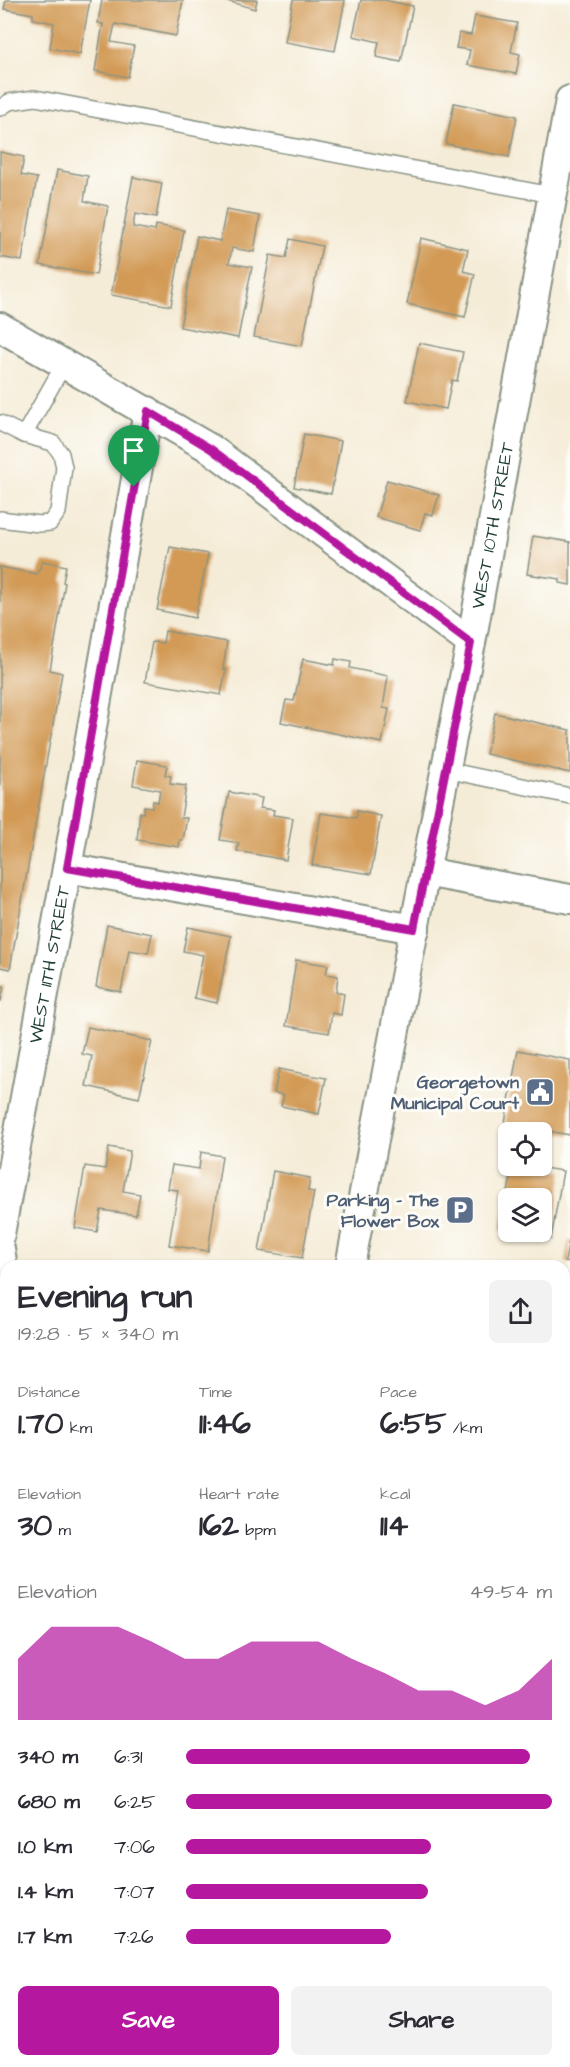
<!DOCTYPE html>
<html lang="en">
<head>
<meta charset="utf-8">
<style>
  body { margin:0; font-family:"Architects Daughter",sans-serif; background:#f2f2f3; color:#2b2b33; height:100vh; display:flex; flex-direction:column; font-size:22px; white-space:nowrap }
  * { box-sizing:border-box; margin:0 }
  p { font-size:20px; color:#7c7c81 }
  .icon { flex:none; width:33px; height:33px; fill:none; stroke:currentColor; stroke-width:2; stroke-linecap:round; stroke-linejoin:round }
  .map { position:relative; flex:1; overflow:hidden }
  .drawer { position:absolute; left:0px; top:1260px; width:570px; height:807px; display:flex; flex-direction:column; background:#fff; border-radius:18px 18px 0 0; box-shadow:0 2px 4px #0004 }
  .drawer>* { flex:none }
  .buttons { position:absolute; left:498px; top:1122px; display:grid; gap:12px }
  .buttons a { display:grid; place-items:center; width:54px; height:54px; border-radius:9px; background:#fff; box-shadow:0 2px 4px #0004; font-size:30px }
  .pin { position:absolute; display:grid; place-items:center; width:51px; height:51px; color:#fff; margin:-62px -26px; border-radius:50% 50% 50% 0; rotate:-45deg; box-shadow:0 0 6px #0007 }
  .pin .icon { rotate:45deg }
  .round { display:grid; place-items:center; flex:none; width:63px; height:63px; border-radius:9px; background:#f2f2f3 }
  .summary { display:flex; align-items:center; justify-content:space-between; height:102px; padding:0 18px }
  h1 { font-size:33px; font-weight:700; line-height:45px }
  .figures { display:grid; grid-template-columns:repeat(3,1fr); gap:9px; height:102px; padding:6px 18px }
  .figures div { display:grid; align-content:center }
  .figures b { font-size:30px; font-weight:700 }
  .figures small { font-size:16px; font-weight:400 }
  .figures p { font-size:16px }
  .chart { height:168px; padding:12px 18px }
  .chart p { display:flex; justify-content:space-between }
  .chart svg { width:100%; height:108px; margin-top:6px; fill:#b5179e; opacity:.7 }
  .button { display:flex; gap:12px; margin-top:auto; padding:12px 18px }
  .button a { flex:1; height:69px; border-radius:9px; background:#b5179e; color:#fff; font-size:24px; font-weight:700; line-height:69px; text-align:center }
  .button a+a { background:#f2f2f3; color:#2b2b33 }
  ul { padding:0 18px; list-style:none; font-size:20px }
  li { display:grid; grid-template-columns:96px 72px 1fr; align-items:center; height:45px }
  li i { height:15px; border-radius:8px; background:#b5179e }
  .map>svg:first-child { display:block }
  .building { fill:#d29a55 }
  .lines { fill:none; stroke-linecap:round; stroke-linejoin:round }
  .lane-casing { stroke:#8a9486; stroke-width:18 }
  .street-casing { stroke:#8a9486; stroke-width:32 }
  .lane { stroke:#fff; stroke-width:15 }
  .street { stroke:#fff; stroke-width:28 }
  .route-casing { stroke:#fff; stroke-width:12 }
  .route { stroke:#b5179e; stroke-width:8 }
  .labels { text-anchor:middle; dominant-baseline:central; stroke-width:6; stroke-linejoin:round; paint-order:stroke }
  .street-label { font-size:18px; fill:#1f3d34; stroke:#fdfcf7 }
  .service-label { font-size:18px; font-weight:bold; fill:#4e5e75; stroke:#fdfcf7; text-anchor:end }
</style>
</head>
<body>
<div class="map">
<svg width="570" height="2067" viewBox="0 0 570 2067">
  <rect width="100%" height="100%" fill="#fdfcf7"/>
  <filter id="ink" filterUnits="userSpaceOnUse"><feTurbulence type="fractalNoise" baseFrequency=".0167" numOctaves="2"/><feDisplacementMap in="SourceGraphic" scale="12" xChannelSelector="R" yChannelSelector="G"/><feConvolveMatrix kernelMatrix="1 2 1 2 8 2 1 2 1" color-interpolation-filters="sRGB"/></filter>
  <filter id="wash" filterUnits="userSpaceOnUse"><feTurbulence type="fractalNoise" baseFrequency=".008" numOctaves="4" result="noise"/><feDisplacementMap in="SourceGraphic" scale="24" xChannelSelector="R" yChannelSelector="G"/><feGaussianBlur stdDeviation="1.35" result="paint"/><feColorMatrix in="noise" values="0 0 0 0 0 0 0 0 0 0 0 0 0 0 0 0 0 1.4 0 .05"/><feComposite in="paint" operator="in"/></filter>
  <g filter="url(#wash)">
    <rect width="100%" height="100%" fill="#f5ecd7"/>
    <g id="blocks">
      <!-- building -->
      <g class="building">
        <path d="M6,0H90L80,54L50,48L54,23L33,19V14L4,9Z"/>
        <path d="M102,0H183L176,36L115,24L111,42L134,46L128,77L95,71L103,24L98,23Z"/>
        <path d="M224,0H257L255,9Z"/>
        <path d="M293,0H345L335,51L285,42Z"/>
        <path d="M361,0H384L413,6L401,62L376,57L379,42L353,36Z"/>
        <path d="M475,16L517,23L511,52L520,54L516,74L467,65L470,50L456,48L459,33L471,35Z"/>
        <path d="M454,103L517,116L509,157L446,144Z"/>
        <path d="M0,152L24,157L21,175L37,178L22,261L0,257Z"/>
        <path d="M57,170L88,176L84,201L108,206L96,275L40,265Z"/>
        <path d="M133,177L162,183L156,218L135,214L133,227L155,231L156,225L184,230L171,306L111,295Z"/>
        <path d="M226,210L260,216L254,252L232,248L229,263L252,267L238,338L180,327L197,236L220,241Z"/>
        <path d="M421,238L468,249L463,271L475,274L465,317L407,304Z"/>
        <path d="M290,239L322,246L302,346L254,337L270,255L286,258Z"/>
        <path d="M419,343L463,352L457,381L452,380L446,409L407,401Z"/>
        <path d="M304,434L341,441L331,494L294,487Z"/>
        <path d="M387,480L439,495L433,515L425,513L420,530L376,517Z"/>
        <path d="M533,536L570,542V585L560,583V579L527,574Z"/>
        <path d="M170,547L208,554L195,618L157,610Z"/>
        <path d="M43,561L66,566L63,582L65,583L50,670L62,673L10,969L0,967V567L37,574Z"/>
        <path d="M165,631L227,642L223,669H226L221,695L145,682L152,642L163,643Z"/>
        <path d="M303,659L334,665L335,659L351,662L350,668L388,676L383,708L389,709L382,743L281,722L286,700L294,701Z"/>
        <path d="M495,713L570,730V773L486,754Z"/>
        <path d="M137,760L167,765L165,775L171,776L170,784L186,786L181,818H187L183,840H180L179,847L137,840L140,812L143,813L144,806L152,807L153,801L158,802L160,790L133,785Z"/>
        <path d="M229,792L262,798L260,808L274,810L273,815L293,818L286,860L237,851L239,843L220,840Z"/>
        <path d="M357,811L381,816L371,874L312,865L321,813L356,818Z"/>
        <path d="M107,925L152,934L148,953L129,950L121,992L96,987Z"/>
        <path d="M188,927L231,936L217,1003L194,998L203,955L183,951Z"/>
        <path d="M296,960L328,965L326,974L338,976L336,992L344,994L341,1015L332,1013L329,1033L286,1026Z"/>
        <path d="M0,986H4L1,1001L0,1000Z"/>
        <path d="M88,1027L152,1041L139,1098L86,1086L92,1056L82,1054Z"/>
        <path d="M518,1050L570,1060V1135L505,1123Z"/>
        <path d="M279,1069L326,1078L319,1114L281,1106L284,1095L274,1093Z"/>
        <path d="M109,1147L130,1151L123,1191L140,1194L136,1215L101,1210L97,1232L75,1228L85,1166L105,1169Z"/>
        <path d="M201,1152L222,1156L208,1251L169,1245L178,1190L168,1189L172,1165L199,1169Z"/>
        <path d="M513,1166H531L563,1171L551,1239L514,1233L542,1232V1198H508V1232L501,1230Z"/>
        <path d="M273,1171L310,1178L308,1191L314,1192L302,1258L259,1251Z"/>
        <path d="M569,1240H570V1263L565,1262Z"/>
        <path d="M0,1656L6,1657V1702L0,1701Z"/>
        <path d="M0,1745L6,1746V1816L0,1815Z"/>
        <path d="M564,1783L570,1785V1851L564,1850Z"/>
        <path d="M0,1874L6,1875V1933L1,1957Z"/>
      </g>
    </g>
  </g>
  <g filter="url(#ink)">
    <use href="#blocks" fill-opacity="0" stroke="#8a9486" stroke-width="1.5"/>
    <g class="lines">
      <!-- lane casing -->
      <g class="lane-casing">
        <g id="lane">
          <path d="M0,108L9,102L35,98L552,195"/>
          <path d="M0,423L24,435"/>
          <path d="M0,519L39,524L50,523L58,512L64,467L61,454L53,443L24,435L64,364"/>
          <path d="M446,770L570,796"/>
          <path d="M0,1314L6,1312"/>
          <path d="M564,1423L570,1388"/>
          <path d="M564,1477L570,1478"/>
        </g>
      </g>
      <!-- street casing -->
      <g class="street-casing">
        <g id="street">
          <path d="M0,327L211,449L471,643"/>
          <path d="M67,868L415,929"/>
          <path d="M425,872L570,899"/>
          <path id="s1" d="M0,1234L67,868L148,411"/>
          <path d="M0,1249L6,1288"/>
          <path id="s2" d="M350,1266L425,872L471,643L570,100"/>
          <path d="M564,1305L570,1306"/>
          <path d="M0,1367L6,1332"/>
          <path d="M0,1608L6,1609"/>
          <path d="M564,1712L570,1713"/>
          <path d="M0,2018L6,2019"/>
          <path d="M217,2061L236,2067"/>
        </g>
      </g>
      <!-- lane -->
      <use href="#lane" class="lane"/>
      <!-- street -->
      <use href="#street" class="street"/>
    </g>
  </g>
  <g class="lines" filter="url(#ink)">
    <!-- route casing -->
    <g class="route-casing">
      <path id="route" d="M148,411L211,449L471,643L414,929L67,868Z"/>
    </g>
    <!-- route -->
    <use href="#route" class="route"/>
  </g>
  <!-- icons -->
  <defs>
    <g id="civic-square" transform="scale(1.5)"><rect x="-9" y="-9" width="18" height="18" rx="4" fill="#5c6f8a" stroke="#fdfcf7"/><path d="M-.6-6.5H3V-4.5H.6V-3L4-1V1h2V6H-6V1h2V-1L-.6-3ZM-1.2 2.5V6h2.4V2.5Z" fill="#fff"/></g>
    <g id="parking-square" transform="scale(1.5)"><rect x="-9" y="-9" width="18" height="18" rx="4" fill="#5c6f8a" stroke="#fdfcf7"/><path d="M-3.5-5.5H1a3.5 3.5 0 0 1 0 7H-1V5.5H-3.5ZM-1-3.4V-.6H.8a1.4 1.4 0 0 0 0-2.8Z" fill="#fff"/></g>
  </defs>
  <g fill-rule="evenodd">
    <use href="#civic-square" x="540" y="1092"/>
    <use href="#parking-square" x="460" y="1210"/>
  </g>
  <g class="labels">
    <!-- street labels -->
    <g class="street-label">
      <text stroke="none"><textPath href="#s2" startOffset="754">WEST 10TH STREET</textPath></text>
      <text stroke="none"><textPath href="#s1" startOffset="274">WEST 11TH STREET</textPath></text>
    </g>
    <!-- service labels -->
    <g class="service-label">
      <text x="519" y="1082">Georgetown<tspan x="519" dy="21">Municipal Court</tspan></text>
      <text x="439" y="1200">Parking - The<tspan x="439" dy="21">Flower Box</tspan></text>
    </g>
  </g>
</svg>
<div class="buttons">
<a><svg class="icon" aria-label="locate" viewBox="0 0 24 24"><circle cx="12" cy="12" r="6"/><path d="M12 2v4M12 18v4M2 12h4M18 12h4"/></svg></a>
<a><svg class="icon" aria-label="layers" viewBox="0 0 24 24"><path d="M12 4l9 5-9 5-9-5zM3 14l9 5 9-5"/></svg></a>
</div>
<div class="pin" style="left:134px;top:487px;background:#1e9e55"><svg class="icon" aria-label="arrive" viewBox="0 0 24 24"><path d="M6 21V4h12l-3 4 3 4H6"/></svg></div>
<section class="drawer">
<div class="summary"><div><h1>Evening run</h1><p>19:28 · 5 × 340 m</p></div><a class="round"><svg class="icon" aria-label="share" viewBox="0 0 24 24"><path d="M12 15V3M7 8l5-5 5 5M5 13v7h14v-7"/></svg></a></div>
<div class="figures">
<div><p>Distance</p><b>1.70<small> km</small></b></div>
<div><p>Time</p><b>11:46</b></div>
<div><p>Pace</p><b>6:55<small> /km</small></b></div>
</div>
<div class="figures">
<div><p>Elevation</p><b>30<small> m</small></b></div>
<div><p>Heart rate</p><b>162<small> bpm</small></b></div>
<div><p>kcal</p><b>114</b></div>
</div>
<div class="chart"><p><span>Elevation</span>49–54 m</p>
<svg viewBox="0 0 160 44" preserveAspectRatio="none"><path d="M0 44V19L10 6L20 6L30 6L40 12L50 19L60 19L70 12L80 12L90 12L100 19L110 25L120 32L130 32L140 38L150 32L160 19V44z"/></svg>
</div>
<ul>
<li><b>340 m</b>6:31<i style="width:94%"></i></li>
<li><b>680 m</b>6:25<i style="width:100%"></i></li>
<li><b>1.0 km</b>7:06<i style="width:67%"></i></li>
<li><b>1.4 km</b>7:07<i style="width:66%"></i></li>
<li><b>1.7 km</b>7:26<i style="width:56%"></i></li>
</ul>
<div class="button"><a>Save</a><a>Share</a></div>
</section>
</div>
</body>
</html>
